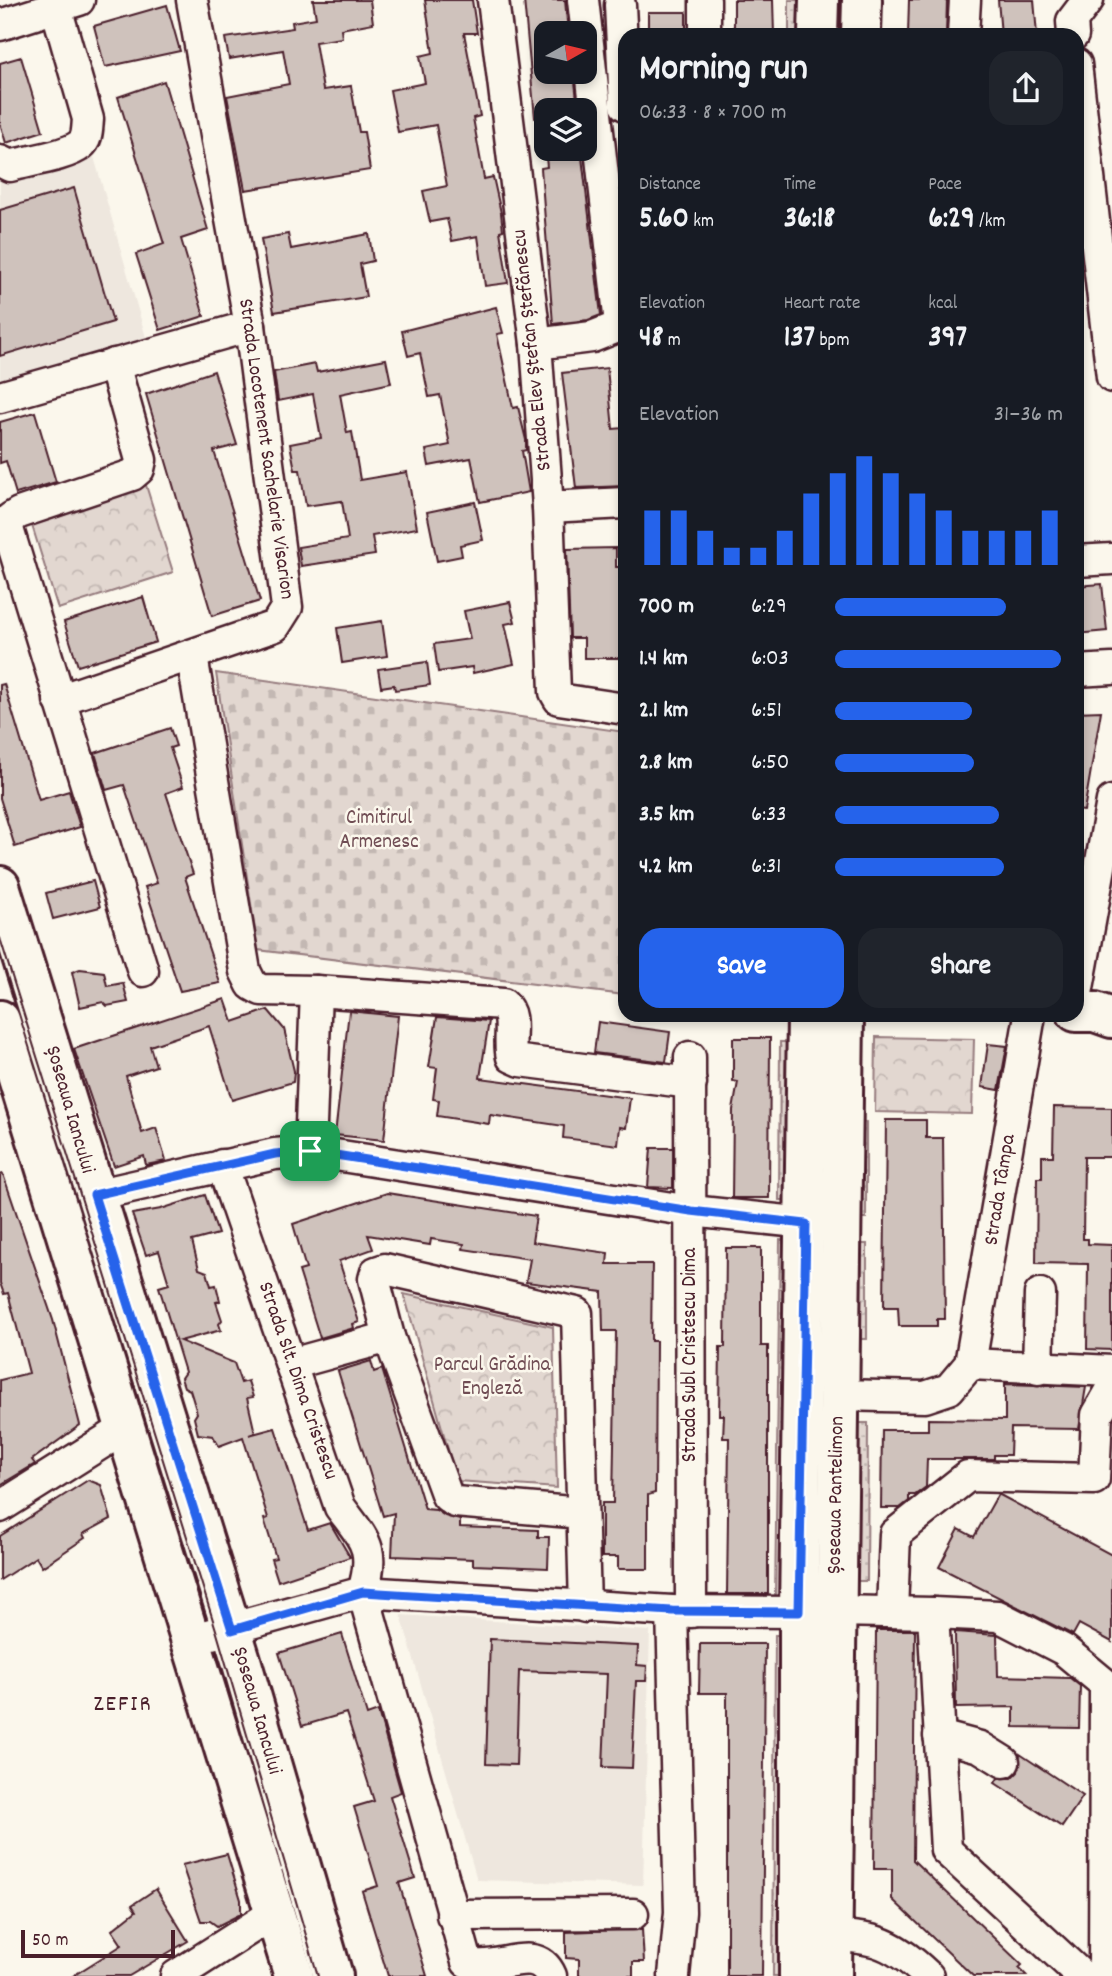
<!DOCTYPE html>
<html lang="en">
<head>
<meta charset="utf-8">
<style>
  body { margin:0; font-family:Dekko,sans-serif; background:#20242c; color:#f1f3f6; height:100vh; display:flex; flex-direction:column; font-size:26px; white-space:nowrap }
  * { box-sizing:border-box; margin:0 }
  p { font-size:23px; color:#9ea1a6 }
  .icon { flex:none; width:38px; height:38px; fill:none; stroke:currentColor; stroke-width:2; stroke-linecap:round; stroke-linejoin:round }
  .map { position:relative; flex:1; overflow:hidden }
  .panel { position:absolute; left:618px; top:28px; width:466px; height:994px; display:flex; flex-direction:column; background:#171b24; border-radius:21px; box-shadow:0 4px 10px #0003 }
  .panel>* { flex:none }
  .needle { width:46px; rotate:82deg }
  .fabs { position:absolute; left:534px; top:21px; display:grid; gap:14px }
  .fabs a { display:grid; place-items:center; width:63px; height:63px; border-radius:14px; background:#171b24; box-shadow:0 4px 10px #0003; font-size:35px }
  .scale { position:absolute; left:21px; bottom:18px; width:154px; box-sizing:border-box; padding-left:7px; border:4px solid #4a1f2b; border-top:0; font-size:19px; line-height:24px; white-space:nowrap; color:#4a1f2b; -webkit-text-stroke:5px #fbf7ec; paint-order:stroke }
  .pin { position:absolute; display:grid; place-items:center; width:60px; height:60px; color:#fff; margin:-30px; border-radius:14px; box-shadow:0 4px 10px #0006 }
  .round { display:grid; place-items:center; flex:none; width:74px; height:74px; border-radius:21px; background:#20242c }
  .summary { display:flex; align-items:center; justify-content:space-between; height:119px; padding:0 21px }
  h1 { font-size:38px; font-weight:700; line-height:52px }
  .figures { display:grid; grid-template-columns:repeat(3,1fr); gap:10px; height:119px; padding:7px 21px }
  .figures div { display:grid; align-content:center }
  .figures b { font-size:30px; font-weight:700 }
  .figures small { font-size:19px; font-weight:400 }
  .figures p { font-size:19px }
  .chart { height:196px; padding:14px 21px }
  .chart p { display:flex; justify-content:space-between }
  .chart svg { width:100%; height:126px; margin-top:7px; stroke:#2563eb; stroke-width:6 }
  .cta { display:flex; gap:14px; margin-top:auto; padding:14px 21px }
  .cta a { flex:1; height:80px; border-radius:21px; background:#2563eb; color:#fff; font-size:28px; font-weight:700; line-height:80px; text-align:center }
  .cta a+a { background:#20242c; color:#f1f3f6 }
  ul { padding:0 21px; list-style:none; font-size:23px }
  li { display:grid; grid-template-columns:112px 84px 1fr; align-items:center; height:52px }
  li i { height:18px; border-radius:9px; background:#2563eb }
  .map>svg:first-child { display:block }
  .built { fill:#eee7de }
  .grass { fill:url(#grass-dots); stroke:#967b7e; stroke-width:2 }
  .cemetery { fill:url(#cemetery-stones); stroke:#967b7e; stroke-width:2 }
  .park { fill:url(#park-crowns); stroke:#967b7e; stroke-width:2 }
  .building { fill:#cfc2bc; stroke:#4a1f2b; stroke-width:2 }
  .lines { fill:none; stroke-linecap:round; stroke-linejoin:round }
  .minor-casing { stroke:#4a1f2b; stroke-width:35 }
  .major-casing { stroke:#4a1f2b; stroke-width:44 }
  .minor { stroke:#fbf7ec; stroke-width:30 }
  .major { stroke:#fbf7ec; stroke-width:38 }
  .tram { stroke:#4a1f2b; stroke-width:2 }
  .route-casing { stroke:#fff; stroke-width:14 }
  .route { stroke:#2563eb; stroke-width:9 }
  .labels { text-anchor:middle; dominant-baseline:central; stroke-width:5; stroke-linejoin:round; paint-order:stroke }
  .street-label { font-size:21px; fill:#4a1f2b; stroke:#fbf7ec }
  .park-label { font-size:21px; fill:#704d54; stroke:#fbf7ec }
  .neighbourhood-label { font-size:23px; letter-spacing:2px; fill:#4a1f2b; stroke:#fbf7ec }
</style>
</head>
<body>
<div class="map">
<svg width="1112" height="1976" viewBox="0 0 1112 1976">
  <defs>
    <pattern id="grass-dots" width="8" height="8" patternUnits="userSpaceOnUse" patternTransform="scale(1.75)"><rect width="8" height="8" fill="#e2d7d0"/><path d="M2 2h.1M6 6h.1" fill="none" stroke="#c3b8b3" stroke-width="1.8" stroke-linecap="round"/></pattern>
    <pattern id="cemetery-stones" width="16" height="16" patternUnits="userSpaceOnUse" patternTransform="scale(1.75)"><rect width="16" height="16" fill="#e2d7d0"/><path d="M2 7V4a2 2 0 0 1 4 0v3zM10 15v-3a2 2 0 0 1 4 0v3z" fill="#c3b8b3"/></pattern>
    <pattern id="park-crowns" width="20" height="18" patternUnits="userSpaceOnUse" patternTransform="scale(1.75)"><rect width="20" height="18" fill="#e2d7d0"/><path d="M2 6a3 3 0 1 1 6 0M12 15a3 3 0 1 1 6 0" fill="none" stroke="#c3b8b3"/></pattern>
  </defs>
  <rect width="100%" height="100%" fill="#fbf7ec"/>
  <filter id="ink" filterUnits="userSpaceOnUse"><feTurbulence type="fractalNoise" baseFrequency=".0143" numOctaves="2"/><feDisplacementMap in="SourceGraphic" scale="14" xChannelSelector="R" yChannelSelector="G"/><feConvolveMatrix kernelMatrix="1 2 1 2 8 2 1 2 1" color-interpolation-filters="sRGB"/></filter>
  <g filter="url(#ink)">
    <!-- built -->
    <g class="built">
      <path d="M92,150L147,341L0,383V178Z"/>
      <path d="M401,1615L650,1631L643,1885L477,1880Z"/>
    </g>
    <!-- grass -->
    <g class="grass">
      <path d="M789,0H800L799,35H789Z"/>
      <path d="M780,1042H790L789,1200H779Z"/>
      <path d="M866,1122V1218H856V1123Z"/>
      <path d="M780,1240H791L786,1596H775Z"/>
      <rect x="857" y="1244" width="10" height="95"/>
      <path d="M858,1423H868L867,1581H857Z"/>
      <path d="M775,1635H785L783,1976H773Z"/>
    </g>
    <!-- cemetery -->
    <path class="cemetery" d="M216,673L625,732V995L258,950Z"/>
    <!-- park -->
    <g class="park">
      <path d="M145,482L173,572L58,609L30,519Z"/>
      <path d="M876,1037L974,1039L972,1114L875,1112Z"/>
      <path d="M404,1294L553,1327L557,1488L457,1481Z"/>
    </g>
    <!-- building -->
    <g class="building">
      <path d="M313,0H370L373,23L341,29L342,38L315,42L323,90L351,86L359,132H364L370,170L245,190L227,96L289,84L283,50L229,59L225,38L293,28L292,22L316,18Z"/>
      <path d="M425,0H472L477,33H464L480,116L473,118L484,179L493,177L501,213L503,230L500,231L508,283L485,286L478,236L452,241L447,219L430,222L423,191L447,186L436,125L398,132L390,90L425,83L420,56L433,53Z"/>
      <path d="M524,0H565L568,33H546V72H574L578,110H546V117L535,118Z"/>
      <path d="M734,0H773L774,35H734Z"/>
      <path d="M909,0H947L946,35H908Z"/>
      <path d="M998,0H1034L1037,35H1001Z"/>
      <path d="M167,5L180,51L105,67L94,26Z"/>
      <rect x="648" y="12" width="38" height="23"/>
      <path d="M21,57L43,131L6,143L0,123V63Z"/>
      <path d="M164,81L208,230L181,239L204,316L160,330L136,254L164,244L118,97Z"/>
      <path d="M545,149H581L601,315L588,320L553,324L541,168L547,167Z"/>
      <path d="M74,188L113,322L0,356V210Z"/>
      <path d="M288,234L291,249L369,234L373,261L360,264L366,297L274,312L261,239Z"/>
      <path d="M496,307L503,333L497,334L513,408L518,407L526,440V450L522,451L529,492L480,502L471,458L429,466L426,450L450,445L440,395L429,397L420,353L408,356L402,331Z"/>
      <path d="M386,359L391,383L340,394L347,433L352,432L360,480L407,472L417,528L372,536L375,555L301,566L298,547L348,539L342,501L306,506L300,470H295L290,444L321,438L313,394L278,401L274,372L315,364L317,372Z"/>
      <path d="M607,368L613,429L624,428L625,486L576,488L562,373Z"/>
      <path d="M214,371L237,445L214,451L260,601L212,616L146,394Z"/>
      <path d="M35,412L56,482L16,494L6,461L0,463V422Z"/>
      <path d="M475,502L483,540L460,545L462,556L437,561L427,512Z"/>
      <path d="M616,548V567H625V658H584V638H570L567,549Z"/>
      <path d="M1102,584L1107,631L1076,634V586Z"/>
      <path d="M143,597L156,642L78,666L64,622Z"/>
      <path d="M510,602L515,622L505,624L514,664L473,673L472,667L438,672L434,644L470,639L464,611Z"/>
      <path d="M382,621L387,656L342,663L337,628Z"/>
      <path d="M427,662L430,685L395,690L394,685L381,687L378,669Z"/>
      <path d="M4,684L39,800L69,791L80,827L15,847L0,798V685Z"/>
      <path d="M1101,711L1084,811L1076,810V712Z"/>
      <path d="M170,728L176,746L170,748L183,787L166,793L193,874L185,877L220,983L180,991L145,887L157,883L124,785L106,790L95,753Z"/>
      <path d="M93,881L100,907L53,919L46,893Z"/>
      <path d="M80,969L104,972L107,986L123,983L128,1002L107,1006L103,1002L80,1007L72,972Z"/>
      <path d="M225,999L233,1022L268,1010L284,1029L294,1071L293,1082L232,1100L209,1026L150,1046L156,1066L126,1076L142,1133L156,1128L166,1161L146,1165L144,1156L114,1166L74,1049Z"/>
      <path d="M349,1011L398,1016L384,1140L335,1135Z"/>
      <path d="M437,1017L489,1021L480,1078L630,1098L626,1128L620,1127L618,1145L563,1138L564,1126L490,1115L489,1124L437,1116L439,1100L433,1099L437,1068L429,1067Z"/>
      <path d="M598,1022L670,1032L666,1062L594,1053Z"/>
      <path d="M733,1038H770L769,1198H732L733,1110L738,1082L733,1081Z"/>
      <path d="M988,1044L1007,1046L999,1090L982,1087Z"/>
      <path d="M1054,1107L1112,1108V1157H1084L1083,1239H1088V1244L1112,1245V1350L1087,1349L1088,1264L1036,1263L1037,1178H1042V1156H1053Z"/>
      <path d="M886,1120H926V1138H943L945,1319H937V1326H899L898,1307H884Z"/>
      <path d="M651,1148H673V1188L648,1187Z"/>
      <path d="M3,1174L53,1320L80,1425L32,1460L35,1464L0,1485V1380L29,1373L8,1293L4,1294L0,1283V1175Z"/>
      <path d="M387,1193L536,1216L532,1242L608,1253L607,1264H652L651,1341H656L655,1493L648,1495V1569H618V1557H602V1503H613L616,1331H603L602,1292L526,1282L530,1259L463,1249L464,1244L431,1239L430,1245L368,1235L373,1249L339,1261L359,1322L353,1324L354,1328L320,1338L299,1271L306,1269L293,1224Z"/>
      <path d="M205,1195L218,1234L192,1241L199,1269L207,1272L211,1286L216,1285L220,1301L216,1302L222,1320L219,1324L221,1330L180,1341L234,1363L241,1383L248,1381L253,1397L247,1398L255,1433L249,1435L275,1428L308,1530L330,1523L350,1557L278,1581L271,1559L276,1558L264,1519L268,1518L243,1437L219,1446L213,1436L198,1434L194,1418L197,1413L190,1390L184,1387L181,1378L185,1372L159,1287L169,1284L159,1251L146,1255L132,1214L161,1209Z"/>
      <path d="M726,1248H761V1346H768V1594H727L729,1438H723L724,1415H719L720,1347H725Z"/>
      <path d="M371,1361L374,1372L382,1369L425,1509L436,1510L445,1516L460,1520V1527L538,1530V1537H549L548,1568L473,1565V1559L392,1556L394,1513L383,1516L338,1371Z"/>
      <path d="M1005,1384L1086,1387L1079,1429L1011,1428L1010,1455H994V1459H927L926,1487L915,1495H909V1501L900,1508H881L882,1430H928V1419L1005,1420Z"/>
      <path d="M88,1480L101,1485L111,1519L83,1534L85,1538L42,1567L36,1557L0,1580V1536Z"/>
      <path d="M998,1494L1112,1555V1642L1079,1624L1073,1635L939,1567L959,1529L974,1537Z"/>
      <path d="M876,1630H915L913,1860L1022,1965L1019,1968L1027,1976H973L892,1899V1869H874Z"/>
      <path d="M955,1632L997,1635L998,1676L1070,1678L1080,1686L1079,1728L1014,1727V1707L956,1708Z"/>
      <path d="M342,1634L367,1715L378,1711L401,1792L390,1796L415,1878L399,1883L427,1976H388L362,1891L378,1886L354,1807L374,1801L346,1713L302,1726L279,1653Z"/>
      <path d="M490,1639L638,1646L637,1665L647,1666L646,1681H636L632,1768L603,1767L607,1674L519,1671L516,1765L486,1764Z"/>
      <path d="M700,1644H765L762,1976H727V1693H699Z"/>
      <path d="M1020,1754L1083,1796L1062,1827L995,1783L998,1778H1012L1018,1772Z"/>
      <path d="M227,1854L241,1900V1914L217,1926L210,1921H201L182,1865Z"/>
      <path d="M156,1889L188,1941L129,1976H73L122,1945L112,1930L136,1911L132,1905Z"/>
      <path d="M642,1929L644,1962H633V1976H579V1959L566,1958V1932Z"/>
    </g>
    <g class="lines">
      <!-- minor casing -->
      <g class="minor-casing">
        <g id="minor">
          <path d="M493,0L536,344L548,507L555,692L559,699L625,709"/>
          <path d="M583,0L620,324"/>
          <path d="M620,5L625,105"/>
          <path d="M0,25L79,0"/>
          <path d="M705,35V0"/>
          <path d="M963,35L965,0"/>
          <path d="M1073,35L1072,21L1088,0"/>
          <path d="M1076,64L1112,377"/>
          <path d="M0,161L10,166C27,161 67,156 80,145C88,139 87,128 88,119L54,0"/>
          <path d="M536,344L592,337L625,324"/>
          <path d="M114,364L141,460L139,469L132,475L19,513L11,518L8,529L143,971"/>
          <path d="M0,397L250,326"/>
          <path d="M548,507L625,503"/>
          <path d="M1076,561L1112,559"/>
          <path d="M192,656L245,971L252,985L261,990L316,991L503,1004C517,1016 507,1040 512,1057L521,1061L691,1083"/>
          <path d="M1076,671L1112,669"/>
          <path d="M59,700L275,626L287,607L250,326L192,0"/>
          <path d="M1076,999L1112,801"/>
          <path d="M690,1057L691,1612"/>
          <path d="M310,1151L316,991"/>
          <path d="M222,1165L340,1507C365,1541 376,1548 363,1592L467,1962C492,1976 536,1940 551,1976"/>
          <path d="M95,1195L275,1154L310,1151L691,1211L826,1225"/>
          <path d="M291,1364L389,1337"/>
          <path d="M970,1364L1112,1371"/>
          <path d="M1038,1369L1040,1294"/>
          <path d="M839,1395L925,1397L949,1389L970,1364L1030,1015"/>
          <path d="M0,1507L127,1427"/>
          <path d="M582,1513L455,1502L447,1496L389,1337L374,1279L376,1272L385,1269L577,1313L585,1607"/>
          <path d="M672,1611L680,1912L674,1976"/>
          <path d="M836,1611L933,1613L946,1850L1082,1976"/>
          <path d="M892,1612L895,1534L968,1476L1094,1479L1097,1415L1112,1389"/>
          <path d="M933,1613L998,1616L1064,1650L1105,1684L1104,1976"/>
          <path d="M193,1639L363,1592L672,1611L799,1612"/>
          <path d="M939,1736L980,1747L1004,1762"/>
          <path d="M452,1915L633,1914"/>
          <path d="M812,1935C867,1937 887,1936 928,1976"/>
          <path d="M176,1976L276,1912"/>
        </g>
      </g>
      <!-- major casing -->
      <g class="major-casing">
        <g id="major">
          <path d="M818,35L819,0"/>
          <path d="M861,35L862,0"/>
          <path d="M0,886L241,1660L333,1976"/>
          <path d="M1076,1012H1095L1112,1018"/>
          <path d="M0,1020L294,1976"/>
          <path d="M799,1976V1612L807,1015"/>
          <path d="M832,1976L844,1015"/>
        </g>
      </g>
      <!-- minor -->
      <use href="#minor" class="minor"/>
      <!-- major -->
      <use href="#major" class="major"/>
      <!-- tram -->
      <path class="tram" d="M0,938L217,1633L318,1976"/>
    </g>
  </g>
  <g class="lines" filter="url(#ink)">
    <!-- route casing -->
    <g class="route-casing">
      <path id="route" d="M310,1151L691,1211L806,1224L799,1612L672,1611L363,1592L232,1630L94,1195L275,1154Z"/>
    </g>
    <!-- route -->
    <use href="#route" class="route"/>
  </g>
  <g class="labels">
    <!-- street labels -->
    <g class="street-label">
      <text transform="translate(533 350) rotate(-96)">Strada Elev Ștefan Ștefănescu</text>
      <text transform="translate(265 449) rotate(82)">Strada Locotenent Sachelarie Visarion</text>
      <text transform="translate(69 1110) rotate(74)">Șoseaua Iancului</text>
      <text transform="translate(1001 1190) rotate(-81)">Strada Tâmpa</text>
      <text transform="translate(691 1355) rotate(-90)">Strada Subl Cristescu Dima</text>
      <text transform="translate(297 1381) rotate(71)">Strada Slt. Dima Cristescu</text>
      <text transform="translate(837 1495) rotate(-89)">Șoseaua Pantelimon</text>
      <text transform="translate(256 1711) rotate(74)">Șoseaua Iancului</text>
    </g>
    <!-- park labels -->
    <g class="park-label">
      <text x="379" y="819">Cimitirul<tspan x="379" dy="24">Armenesc</tspan></text>
      <text x="492" y="1366">Parcul Grădina<tspan x="492" dy="24">Engleză</tspan></text>
    </g>
    <!-- neighbourhood labels -->
    <g class="neighbourhood-label">
      <text x="123" y="1705">ZEFIR</text>
    </g>
  </g>
</svg>
<div class="fabs">
<a><svg class="needle" viewBox="-14 -14 28 28"><path d="M0-13l5 13h-10z" fill="#e53935"/><path d="M0 13l5-13h-10z" fill="#9ea1a6"/></svg></a>
<a><svg class="icon" aria-label="layers" viewBox="0 0 24 24"><path d="M12 4l9 5-9 5-9-5zM3 14l9 5 9-5"/></svg></a>
</div>
<div class="scale">50 m</div>
<div class="pin" style="left:310px;top:1151px;background:#1e9e55"><svg class="icon" aria-label="arrive" viewBox="0 0 24 24"><path d="M6 21V4h12l-3 4 3 4H6"/></svg></div>
<section class="panel">
<div class="summary"><div><h1>Morning run</h1><p>06:33 · 8 × 700 m</p></div><a class="round"><svg class="icon" aria-label="share" viewBox="0 0 24 24"><path d="M12 15V3M7 8l5-5 5 5M5 13v7h14v-7"/></svg></a></div>
<div class="figures">
<div><p>Distance</p><b>5.60<small> km</small></b></div>
<div><p>Time</p><b>36:18</b></div>
<div><p>Pace</p><b>6:29<small> /km</small></b></div>
</div>
<div class="figures">
<div><p>Elevation</p><b>48<small> m</small></b></div>
<div><p>Heart rate</p><b>137<small> bpm</small></b></div>
<div><p>kcal</p><b>397</b></div>
</div>
<div class="chart"><p><span>Elevation</span>31–36 m</p>
<svg viewBox="0 0 160 44" preserveAspectRatio="none"><path d="M5 44V25M15 44V25M25 44V32M35 44V38M45 44V38M55 44V32M65 44V19M75 44V12M85 44V6M95 44V12M105 44V19M115 44V25M125 44V32M135 44V32M145 44V32M155 44V25"/></svg>
</div>
<ul>
<li><b>700 m</b>6:29<i style="width:75%"></i></li>
<li><b>1.4 km</b>6:03<i style="width:99%"></i></li>
<li><b>2.1 km</b>6:51<i style="width:60%"></i></li>
<li><b>2.8 km</b>6:50<i style="width:61%"></i></li>
<li><b>3.5 km</b>6:33<i style="width:72%"></i></li>
<li><b>4.2 km</b>6:31<i style="width:74%"></i></li>
</ul>
<div class="cta"><a>Save</a><a>Share</a></div>
</section>
</div>
</body>
</html>
